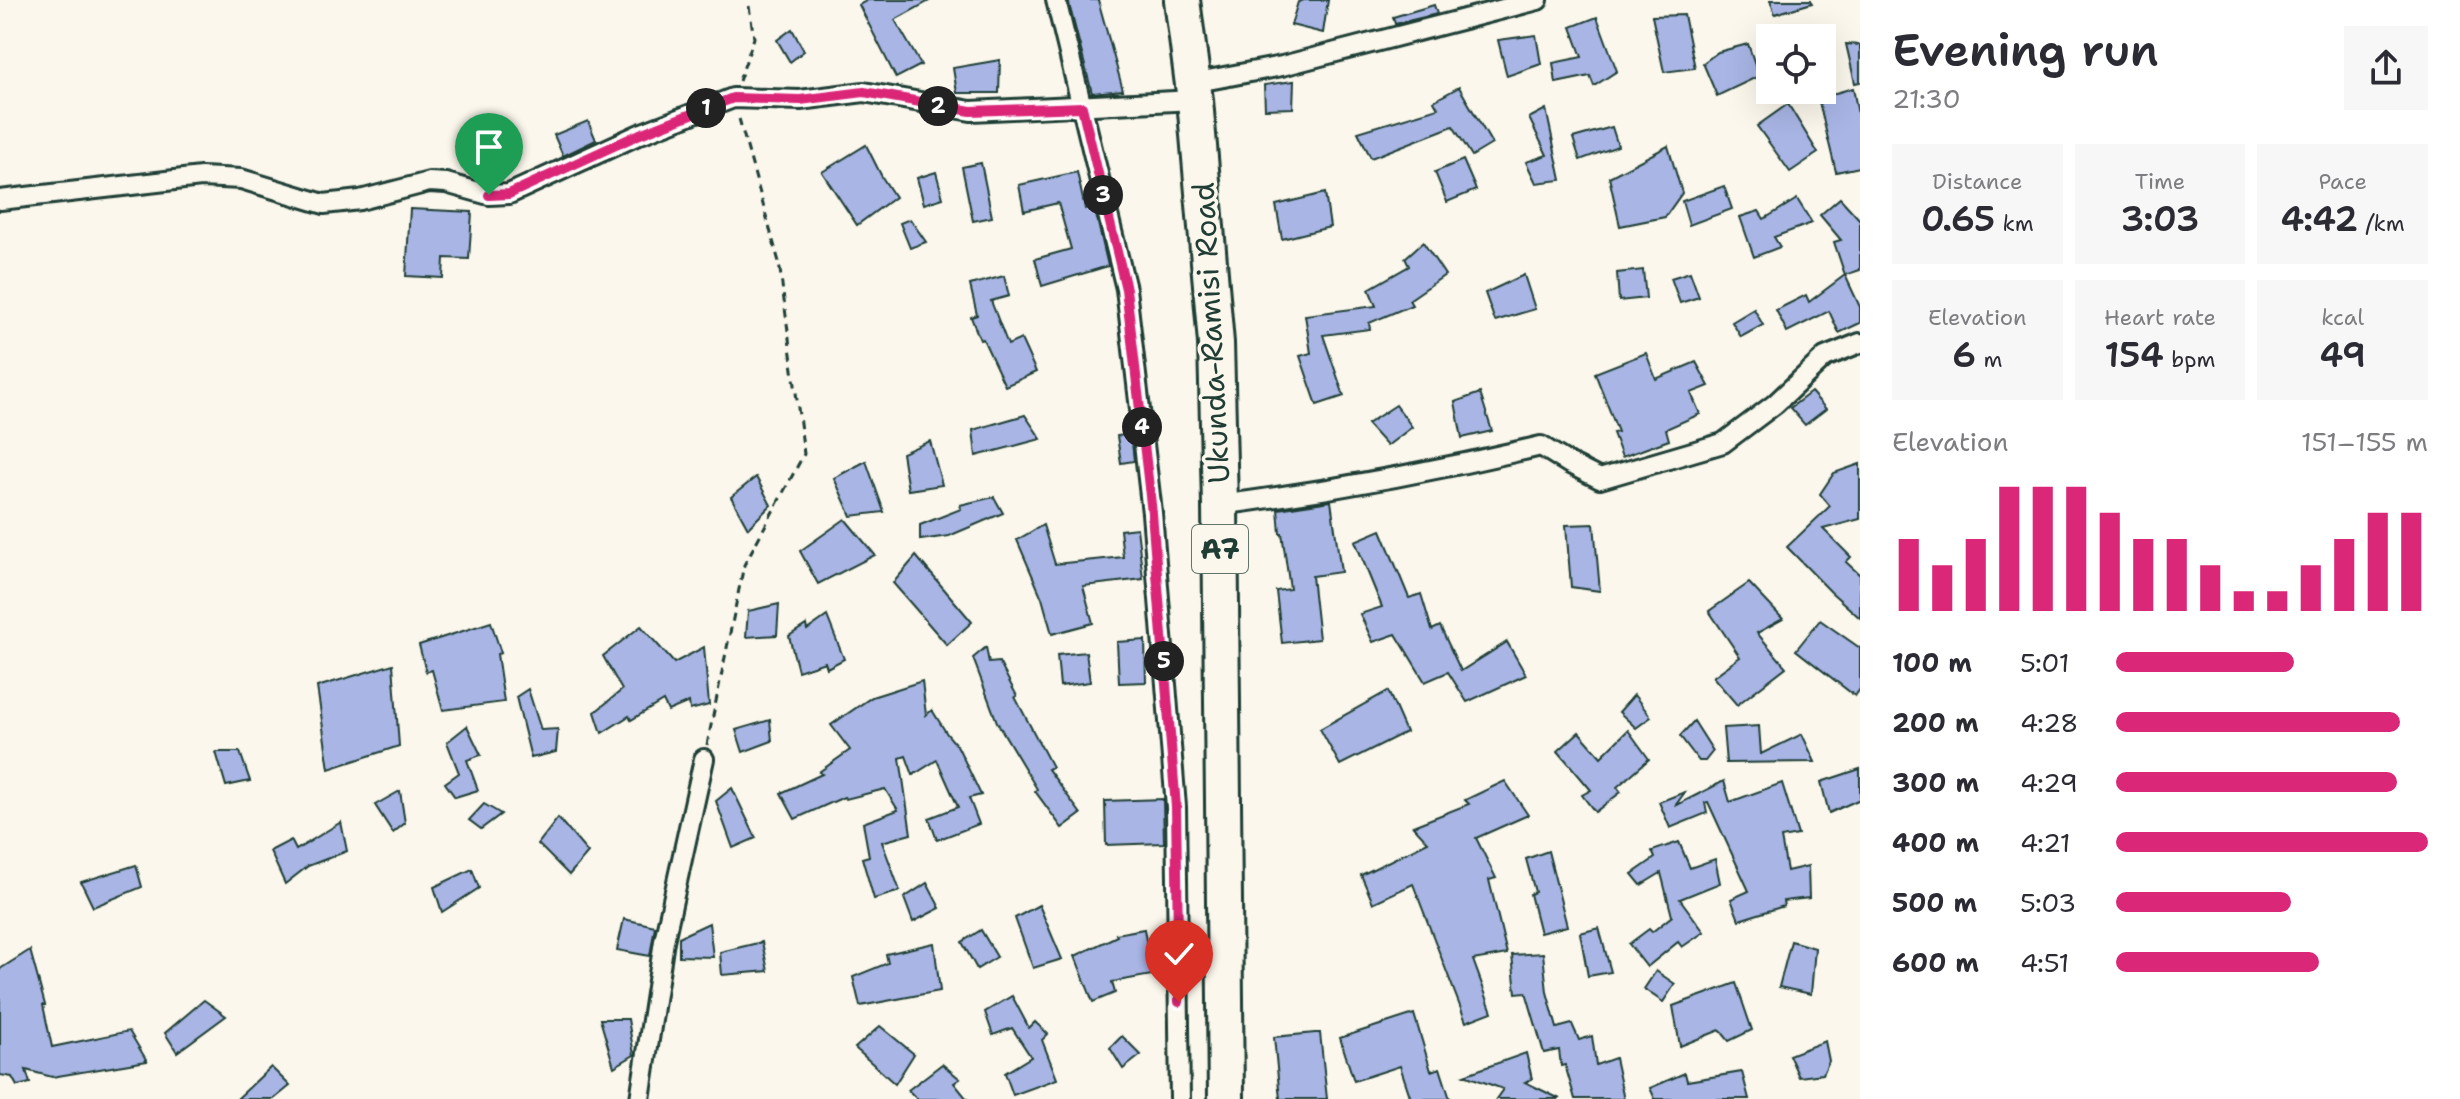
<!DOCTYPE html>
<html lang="en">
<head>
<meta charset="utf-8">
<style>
  body { margin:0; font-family:"Shantell Sans",sans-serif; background:#f7f7f7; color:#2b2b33; height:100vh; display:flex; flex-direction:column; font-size:30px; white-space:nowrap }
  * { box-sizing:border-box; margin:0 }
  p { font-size:26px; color:#7c7c81 }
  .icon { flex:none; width:44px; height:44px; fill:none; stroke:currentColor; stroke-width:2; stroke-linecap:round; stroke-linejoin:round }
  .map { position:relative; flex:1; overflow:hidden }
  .side { display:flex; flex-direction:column; background:#fff; width:600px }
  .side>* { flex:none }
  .controls { position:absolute; left:1756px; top:24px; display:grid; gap:16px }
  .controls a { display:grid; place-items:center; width:80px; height:80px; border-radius:0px; background:#fff; box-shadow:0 8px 32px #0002; font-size:40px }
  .pin { position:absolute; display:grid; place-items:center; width:68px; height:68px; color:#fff; margin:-82px -34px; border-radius:50% 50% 50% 0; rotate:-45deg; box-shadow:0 0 8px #0007 }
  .pin .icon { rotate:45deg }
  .km { position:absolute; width:40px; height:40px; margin:-20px; border-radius:50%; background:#222; color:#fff; font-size:22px; line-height:40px; text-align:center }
  .round { display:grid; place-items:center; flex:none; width:84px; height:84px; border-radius:0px; background:#f7f7f7 }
  .summary { display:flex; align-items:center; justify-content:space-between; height:136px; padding:0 32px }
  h1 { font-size:44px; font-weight:600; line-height:60px }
  .figures { display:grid; grid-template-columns:repeat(3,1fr); gap:12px; height:136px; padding:8px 32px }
  .figures div { display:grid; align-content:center; border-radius:0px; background:#f7f7f7; text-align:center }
  .figures b { font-size:34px; font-weight:600 }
  .figures small { font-size:22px; font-weight:400 }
  .figures p { font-size:22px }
  .chart { height:224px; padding:16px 32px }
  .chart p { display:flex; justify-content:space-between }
  .chart svg { width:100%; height:144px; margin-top:8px; stroke:#db2777; stroke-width:6 }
  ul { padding:0 32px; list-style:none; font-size:26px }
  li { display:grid; grid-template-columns:128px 96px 1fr; align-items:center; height:60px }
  li i { height:20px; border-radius:10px; background:#db2777 }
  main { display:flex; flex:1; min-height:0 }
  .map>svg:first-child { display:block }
  .building { fill:#a8b5e5; stroke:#1f3d34; stroke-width:2 }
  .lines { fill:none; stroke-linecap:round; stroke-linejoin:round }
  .street-casing { stroke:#1f3d34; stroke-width:24 }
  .highway-casing { stroke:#1f3d34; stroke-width:40 }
  .path { stroke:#1f3d34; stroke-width:3; stroke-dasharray:8 6; stroke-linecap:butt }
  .street { stroke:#fbf7ec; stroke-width:18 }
  .highway { stroke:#fbf7ec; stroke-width:34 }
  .route-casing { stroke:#fff; stroke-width:16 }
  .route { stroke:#db2777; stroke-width:10 }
  .labels { text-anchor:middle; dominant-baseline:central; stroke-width:7; stroke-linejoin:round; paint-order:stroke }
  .shield { fill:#fbf7ec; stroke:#61756b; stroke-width:2 }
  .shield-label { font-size:28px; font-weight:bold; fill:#1f3d34 }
  .street-label { font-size:30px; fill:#1f3d34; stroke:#fbf7ec }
</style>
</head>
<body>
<main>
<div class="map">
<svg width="1860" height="1099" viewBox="0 0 1860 1099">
  <rect width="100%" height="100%" fill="#fbf7ec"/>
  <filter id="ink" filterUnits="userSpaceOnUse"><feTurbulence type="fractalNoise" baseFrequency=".0125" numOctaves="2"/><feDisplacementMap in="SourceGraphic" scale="16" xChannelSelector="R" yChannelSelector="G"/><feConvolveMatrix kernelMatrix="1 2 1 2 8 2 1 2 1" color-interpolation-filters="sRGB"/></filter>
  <g filter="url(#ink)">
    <!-- building -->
    <g class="building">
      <path d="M868,0H931L895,20L921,65L896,78L859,5Z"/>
      <path d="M1068,0H1098L1123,90L1092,93Z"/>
      <path d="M1304,0H1328L1323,33L1291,25L1298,2Z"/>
      <path d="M1770,0H1811L1812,3L1775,14Z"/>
      <path d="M1434,5L1437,14L1395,24L1393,17Z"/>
      <path d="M1684,15L1695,68L1664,72L1652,16Z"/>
      <path d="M1597,17L1617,71L1594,86L1590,76L1556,83L1553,63L1582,57L1571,27Z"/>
      <path d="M792,29L804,51L790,62L777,40Z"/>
      <path d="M1536,35L1541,64L1507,76L1498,40Z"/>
      <path d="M1748,44L1759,76L1717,96L1703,63L1718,52Z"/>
      <path d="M1846,44L1860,45V82L1855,83Z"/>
      <path d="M1000,60L999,93H957L953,68Z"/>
      <path d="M1294,81L1293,108L1265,109L1264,85Z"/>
      <path d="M1459,87L1492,144L1472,156L1453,126L1371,158L1358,132L1438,108L1434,101Z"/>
      <path d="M1853,88L1860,125V167L1836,172L1818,98Z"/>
      <path d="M1788,104L1818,153L1790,172L1757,126Z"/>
      <path d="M1546,109L1561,180L1536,183L1526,162L1547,155L1529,118Z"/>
      <path d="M588,121L596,140L563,156L554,135Z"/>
      <path d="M1612,127L1618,146L1580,160L1573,138Z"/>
      <path d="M866,145L882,177L895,197L857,225L822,172Z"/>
      <path d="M1668,146L1682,193L1665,217L1620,226L1609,177Z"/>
      <path d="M1463,160L1476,190L1447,202L1435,172Z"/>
      <path d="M981,163L992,217L973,221L962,167Z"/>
      <path d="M936,172L943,198L924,204L917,178Z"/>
      <path d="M1077,172L1085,209L1094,206L1108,266L1042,286L1035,259L1071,249L1058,203L1024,211L1019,185Z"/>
      <path d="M1724,186L1732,209L1689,225L1682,201Z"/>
      <path d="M1325,193L1330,227L1282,239L1276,205Z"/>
      <path d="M1840,198L1860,220V270L1845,275L1834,242L1841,240L1820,215Z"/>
      <path d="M1797,199L1812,223L1774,237L1780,247L1754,257L1740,217L1759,211L1764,219Z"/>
      <path d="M410,209L472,212L469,259L444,258L443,278L406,276Z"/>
      <path d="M910,219L926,242L910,248L900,223Z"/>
      <path d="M1423,242L1445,275L1409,300L1412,305L1369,323L1370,329L1323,335L1344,396L1317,405L1300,356L1311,353L1305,315L1376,306L1369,289L1409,266L1405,258Z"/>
      <path d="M1643,270L1646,298L1619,301L1617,273Z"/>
      <path d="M1690,272L1699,297L1680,303L1671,278Z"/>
      <path d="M1524,275L1535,309L1495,321L1485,293Z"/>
      <path d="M1845,275L1860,307V323L1839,333L1829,311L1787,332L1776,310L1806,295L1809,302Z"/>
      <path d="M1004,276L1009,296L991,301L1008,345L1021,339L1036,372L1005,386L983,339L980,340L971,317L977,315L970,285Z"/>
      <path d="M1754,309L1763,325L1741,337L1732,322Z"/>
      <path d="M1646,353L1656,379L1696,362L1709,386L1691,393L1700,414L1666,429L1669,440L1622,457L1613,433L1618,432L1595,373Z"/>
      <path d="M1811,392L1826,409L1805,425L1790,408Z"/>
      <path d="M1480,393L1492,431L1462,438L1455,402Z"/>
      <path d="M1396,405L1412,427L1387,446L1367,424Z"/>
      <path d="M1025,415L1041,439L976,456L973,430Z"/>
      <path d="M1131,434L1134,461L1121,463L1117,436Z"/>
      <path d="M930,441L942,485L908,490L902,453Z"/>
      <path d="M866,461L884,512L851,516L834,478Z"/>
      <path d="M1860,464V519L1823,529L1851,557L1846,562L1860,575V618L1831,592L1787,547L1830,506L1820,494L1834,473Z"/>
      <path d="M756,477L771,505L748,528L731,497Z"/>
      <path d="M994,497L1003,513L949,536L920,540V525L961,509L960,505Z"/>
      <path d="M1331,501L1341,572L1312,576L1319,639L1282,643L1276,591L1290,589L1282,533H1280L1278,509Z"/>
      <path d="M845,519L875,555L818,584L800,551Z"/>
      <path d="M1594,524L1600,591L1571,587L1566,525Z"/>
      <path d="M1043,525L1055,564L1123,557L1120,530L1137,528L1143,579L1083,586L1093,623L1052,634L1042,598L1017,540Z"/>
      <path d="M1381,530L1409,598L1421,594L1432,630L1440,626L1461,671L1507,642L1526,675L1467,702L1448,672L1425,682L1396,634L1373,642L1360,614L1382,607L1355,541Z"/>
      <path d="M916,556L972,622L947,645L893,583Z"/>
      <path d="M1749,583L1783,619L1757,633L1786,667L1737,705L1713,677L1740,657L1709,611Z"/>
      <path d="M779,604L777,635L746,637L748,611Z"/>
      <path d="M827,616L844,659L827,668L825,662L798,671L789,636L806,625L807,630Z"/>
      <path d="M1820,620L1860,648V689L1855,696L1796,650Z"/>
      <path d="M491,622L501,653L497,654L504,702L443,710L432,670L426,672L419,645Z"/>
      <path d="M641,626L674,663L704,647L709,705L690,710L689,702L668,711L663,701L631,720L629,716L602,733L595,712L622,690L603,656Z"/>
      <path d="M1145,640L1146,682L1119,683L1117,642Z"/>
      <path d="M986,647L989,663L999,662L1017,696L1015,697L1052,767L1048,769L1081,814L1062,828L1035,791L1037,789L997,722L973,658Z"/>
      <path d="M1086,652L1090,682L1060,686L1057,655Z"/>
      <path d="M393,664L399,746L329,769L317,687Z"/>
      <path d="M922,681L926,715L932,710L947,734L958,747L981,795L969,798L979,824L937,840L929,818L958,807L937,760L913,775L906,756L900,758L911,834L882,842L900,891L874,899L862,858L869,856L863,823L898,810L885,789L846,799L844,797L795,819L781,793L822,774L819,772L850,750L831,725L872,697Z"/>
      <path d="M528,689L541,730L558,729L556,752L531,758L516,697Z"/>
      <path d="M1388,691L1406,732L1340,765L1320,729Z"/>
      <path d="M1634,695L1651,717L1636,728L1619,712Z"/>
      <path d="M770,720L772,741L743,752L736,730Z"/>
      <path d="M1694,721L1713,751L1705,761H1699L1680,736Z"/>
      <path d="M467,726L481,755L467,760L478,790L455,797L445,783L459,773L447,742Z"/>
      <path d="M1759,726L1761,754L1802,734L1815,762L1726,763L1723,728Z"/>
      <path d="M1628,730L1649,759L1617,787L1621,792L1595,812L1582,795L1591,790L1558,751L1579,732L1601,757Z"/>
      <path d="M216,752H240L250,781L226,786Z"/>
      <path d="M1860,769V799L1829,813L1821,782Z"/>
      <path d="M1505,781L1528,815L1476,838L1496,878L1489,880L1507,954L1473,960L1492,1012L1466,1022L1413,884L1373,903L1361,875L1428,842L1413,826L1469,804L1465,800Z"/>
      <path d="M1724,781L1730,802L1782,783L1798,835L1781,838L1787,871L1808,866L1809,898L1783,901L1784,906L1739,920L1731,899L1749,891L1708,802L1705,803L1707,813L1670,828L1659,802L1685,792L1675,806Z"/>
      <path d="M732,788L756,838L733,848L716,801Z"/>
      <path d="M400,791L405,823L393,833L375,805Z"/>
      <path d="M1163,799L1164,843L1106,845L1105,801Z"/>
      <path d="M484,804L501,814L481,829L469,820Z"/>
      <path d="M558,818L588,853L569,875L538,844Z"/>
      <path d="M341,822L347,851L308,866L285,884L270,851L291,840L296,850Z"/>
      <path d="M1679,842L1690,868L1715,859L1720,883L1680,899L1704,932L1682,947L1678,942L1647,967L1629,944L1649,929L1652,932L1672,916L1661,873L1641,885L1632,874L1655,858L1652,851Z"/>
      <path d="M1548,851L1567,926L1540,933L1530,894L1535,892L1526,859Z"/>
      <path d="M136,865L142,887L93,907L81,882Z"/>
      <path d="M472,869L479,888L442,912L434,887Z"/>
      <path d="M927,883L940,908L913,922L904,898Z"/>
      <path d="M1039,905L1062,959L1033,968L1015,918Z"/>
      <path d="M624,919L655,926L650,956L617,950Z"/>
      <path d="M709,923L713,957L679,956V937Z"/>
      <path d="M1599,928L1611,972L1588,976L1580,933Z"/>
      <path d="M1144,929L1152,975L1112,982L1115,993L1093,1002L1075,956L1117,936L1116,934Z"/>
      <path d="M981,930L997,957L977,969L962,942Z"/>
      <path d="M1791,941L1815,948L1811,994L1779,987Z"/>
      <path d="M762,942L768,971L722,975L720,952Z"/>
      <path d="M934,943L940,991L860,1006L853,977L888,963L886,954Z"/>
      <path d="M30,950L45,1005H43L52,1047L129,1031L147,1061L52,1077L26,1070L30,1083L17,1086L12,1077L0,1075V969Z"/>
      <path d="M1543,953L1547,992L1557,1028L1572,1024L1579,1040L1592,1036L1596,1065L1615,1058L1624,1099H1575L1565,1065L1561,1066L1559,1050L1544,1053L1526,992L1516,993L1512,955Z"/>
      <path d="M1656,971L1675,984L1663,1002L1644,989Z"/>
      <path d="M1736,983L1752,1030L1729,1041L1720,1030L1680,1046L1673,1006Z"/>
      <path d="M1012,996L1029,1028L1035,1022L1048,1034L1042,1040L1057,1079L1013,1095L1005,1073L1031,1057L1012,1028L993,1035L985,1012Z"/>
      <path d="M204,1000L226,1016L177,1052L165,1033Z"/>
      <path d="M1414,1014L1431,1071L1440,1068L1450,1099H1411L1400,1066L1354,1081L1340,1038Z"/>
      <path d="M600,1019H628L634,1055L614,1067Z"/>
      <path d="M880,1026L914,1054L895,1084L855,1048Z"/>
      <path d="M1315,1033H1320L1327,1099H1280L1274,1037Z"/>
      <path d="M1122,1036L1141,1055L1123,1069L1110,1048Z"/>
      <path d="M1825,1041L1829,1061L1823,1074L1799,1077L1789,1055Z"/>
      <path d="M1526,1053L1532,1079L1525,1082L1560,1099H1496L1503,1089L1464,1075Z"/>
      <path d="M942,1064L960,1079L954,1083L967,1099H917L908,1090Z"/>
      <path d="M271,1067L290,1086L274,1099H237Z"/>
      <path d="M1742,1072L1749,1099H1655L1650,1088L1685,1073L1687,1081Z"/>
    </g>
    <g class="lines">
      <!-- street casing -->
      <g class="street-casing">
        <g id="street">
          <path d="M1056,0L1126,289L1152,513L1176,807L1180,1099"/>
          <path d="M1192,83L1282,66L1538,0"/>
          <path d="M0,200L201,177L241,179L324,204L360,200L429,182L446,183L489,195L509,194L640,134L733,98L800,100L864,92L971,111L1195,100"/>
          <path d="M1220,505C1328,491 1435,471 1541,446L1570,464L1600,479L1723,443L1775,404L1825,357L1860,343"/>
          <path d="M640,1099L664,941L704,759"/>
        </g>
      </g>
      <!-- highway casing -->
      <g class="highway-casing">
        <path id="highway" d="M1182,0L1195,100L1216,343L1220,505L1226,1099"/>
      </g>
      <!-- path -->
      <g class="path">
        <path d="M739,81L754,38L748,0"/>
        <path d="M707,745L744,565L804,454L779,262L738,115"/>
      </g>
      <!-- street -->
      <use href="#street" class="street"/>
      <!-- highway -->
      <use href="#highway" class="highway"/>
    </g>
  </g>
  <g class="lines" filter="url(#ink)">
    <!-- route casing -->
    <g class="route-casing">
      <path id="route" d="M489,195L509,194L640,134L733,98L800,100L864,92L971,111L1082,107L1126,289L1152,513L1176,807L1179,1002"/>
    </g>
    <!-- route -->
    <use href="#route" class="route"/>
  </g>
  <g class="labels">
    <!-- shield labels -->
    <rect class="shield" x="1192" y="525" width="56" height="48" rx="6"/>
    <g class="shield-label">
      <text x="1220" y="549">A7</text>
    </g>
    <!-- street labels -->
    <g class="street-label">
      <text transform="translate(1211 333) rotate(-93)">Ukunda-Ramisi Road</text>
    </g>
  </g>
</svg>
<div class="controls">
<a><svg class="icon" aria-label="locate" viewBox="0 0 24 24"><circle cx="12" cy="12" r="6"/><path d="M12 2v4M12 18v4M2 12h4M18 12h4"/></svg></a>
</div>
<div class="pin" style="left:489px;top:195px;background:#1e9e55"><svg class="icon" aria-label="arrive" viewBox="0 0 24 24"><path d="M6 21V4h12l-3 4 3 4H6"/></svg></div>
<div class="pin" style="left:1179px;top:1002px;background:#d93025"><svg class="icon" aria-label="check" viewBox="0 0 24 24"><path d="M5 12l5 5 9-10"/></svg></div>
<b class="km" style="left:706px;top:108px">1</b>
<b class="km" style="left:938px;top:106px">2</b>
<b class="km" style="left:1103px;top:195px">3</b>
<b class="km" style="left:1142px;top:427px">4</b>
<b class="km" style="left:1164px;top:661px">5</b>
</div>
<section class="side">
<div class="summary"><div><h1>Evening run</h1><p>21:30</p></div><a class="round"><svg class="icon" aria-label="share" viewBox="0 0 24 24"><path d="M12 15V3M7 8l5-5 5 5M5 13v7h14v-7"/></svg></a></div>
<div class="figures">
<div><p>Distance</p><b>0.65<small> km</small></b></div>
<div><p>Time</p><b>3:03</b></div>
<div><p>Pace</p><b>4:42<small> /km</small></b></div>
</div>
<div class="figures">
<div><p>Elevation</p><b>6<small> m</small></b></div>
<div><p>Heart rate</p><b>154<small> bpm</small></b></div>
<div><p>kcal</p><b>49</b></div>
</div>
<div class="chart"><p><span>Elevation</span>151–155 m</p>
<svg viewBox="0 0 160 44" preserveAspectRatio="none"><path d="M5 44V22M15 44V30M25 44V22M35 44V6M45 44V6M55 44V6M65 44V14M75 44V22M85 44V22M95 44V30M105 44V38M115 44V38M125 44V30M135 44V22M145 44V14M155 44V14"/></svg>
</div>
<ul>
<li><b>100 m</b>5:01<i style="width:57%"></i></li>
<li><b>200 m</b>4:28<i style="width:91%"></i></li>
<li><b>300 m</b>4:29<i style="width:90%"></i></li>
<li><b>400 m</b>4:21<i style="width:100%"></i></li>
<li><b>500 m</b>5:03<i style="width:56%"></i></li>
<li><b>600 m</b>4:51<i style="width:65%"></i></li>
</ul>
</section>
</main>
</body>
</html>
